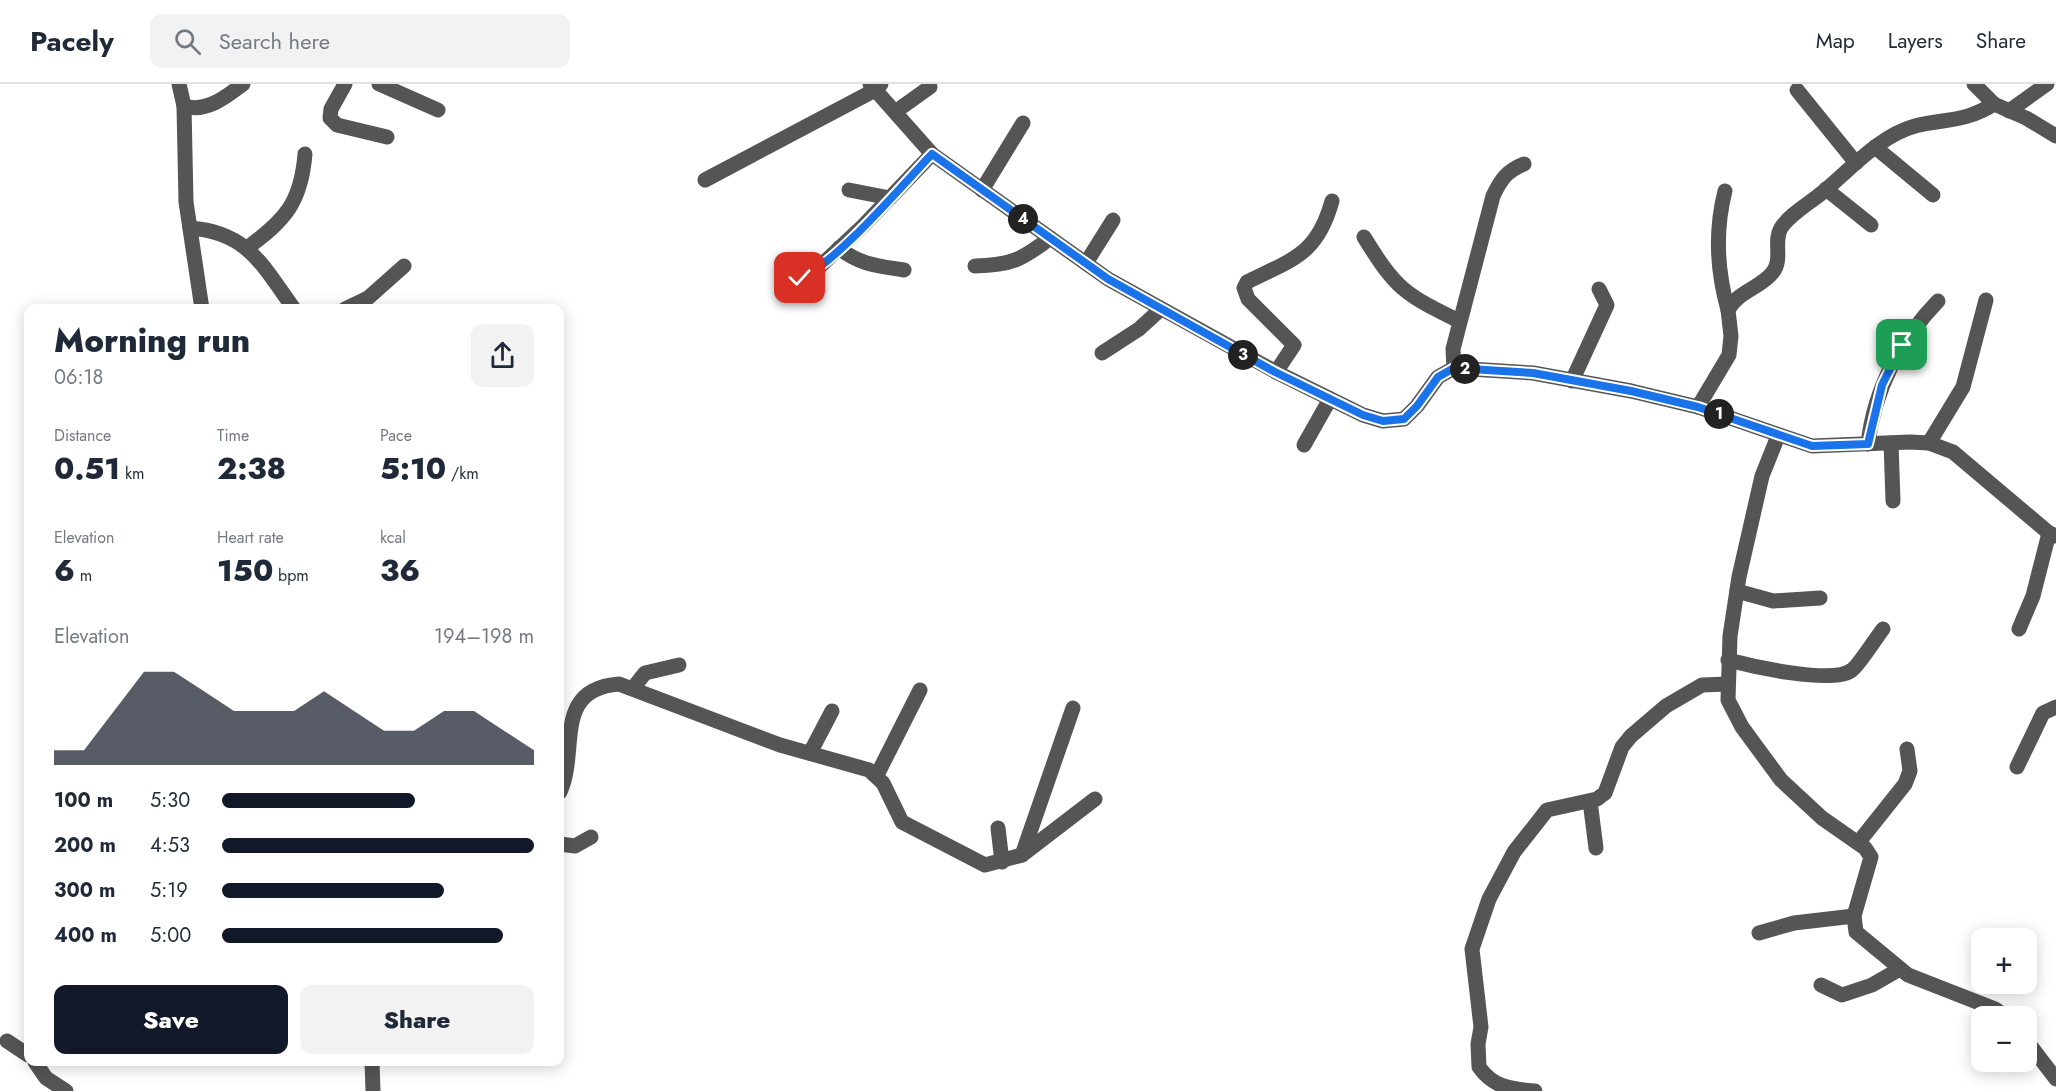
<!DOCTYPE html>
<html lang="en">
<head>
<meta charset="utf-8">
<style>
  body { margin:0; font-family:Jost,sans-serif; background:#f2f2f3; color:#1f2937; height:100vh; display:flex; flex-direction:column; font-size:22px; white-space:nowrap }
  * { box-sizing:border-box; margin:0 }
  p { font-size:20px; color:#747a83 }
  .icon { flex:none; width:33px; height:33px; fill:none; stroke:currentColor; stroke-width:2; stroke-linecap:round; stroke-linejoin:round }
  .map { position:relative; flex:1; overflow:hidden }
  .side { position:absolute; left:24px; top:220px; width:540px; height:762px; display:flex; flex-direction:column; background:#fff; border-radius:12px; box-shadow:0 3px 15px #0003 }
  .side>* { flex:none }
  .buttons { position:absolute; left:1971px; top:844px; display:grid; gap:12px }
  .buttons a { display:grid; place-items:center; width:66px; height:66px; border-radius:12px; background:#fff; box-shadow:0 3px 15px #0003; font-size:30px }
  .pin { position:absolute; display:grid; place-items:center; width:51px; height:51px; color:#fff; margin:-26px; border-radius:12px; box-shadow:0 3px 9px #0006 }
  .km { position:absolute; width:30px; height:30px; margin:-15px; border-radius:50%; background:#222; color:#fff; font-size:16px; line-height:30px; text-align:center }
  .round { display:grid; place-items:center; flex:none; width:63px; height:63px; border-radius:12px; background:#f2f2f3 }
  .summary { display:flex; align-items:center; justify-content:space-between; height:102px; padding:0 30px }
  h1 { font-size:33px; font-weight:800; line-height:45px }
  .metrics { display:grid; grid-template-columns:repeat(3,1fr); gap:9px; height:102px; padding:6px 30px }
  .metrics div { display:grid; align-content:center }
  .metrics b { font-size:30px; font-weight:800 }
  .metrics small { font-size:16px; font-weight:400 }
  .metrics p { font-size:16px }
  .chart { height:168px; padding:12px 30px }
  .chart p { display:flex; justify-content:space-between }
  .chart svg { width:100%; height:108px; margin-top:6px; fill:#111827; opacity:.7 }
  .button { display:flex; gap:12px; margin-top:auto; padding:12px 30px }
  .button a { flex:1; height:69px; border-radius:12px; background:#111827; color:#fff; font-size:24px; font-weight:800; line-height:69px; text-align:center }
  .button a+a { background:#f2f2f3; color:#1f2937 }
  ul { padding:0 30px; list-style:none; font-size:20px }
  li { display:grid; grid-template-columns:96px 72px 1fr; align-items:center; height:45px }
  li i { height:15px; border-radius:8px; background:#111827 }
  header { display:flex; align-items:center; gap:36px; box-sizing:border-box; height:84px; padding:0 30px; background:#fff; border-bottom:2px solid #e0e1e3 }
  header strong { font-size:28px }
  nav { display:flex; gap:33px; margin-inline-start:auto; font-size:21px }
  .search { width:420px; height:54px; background:#f2f2f3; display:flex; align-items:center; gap:15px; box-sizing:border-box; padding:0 21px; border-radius:12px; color:#747a83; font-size:22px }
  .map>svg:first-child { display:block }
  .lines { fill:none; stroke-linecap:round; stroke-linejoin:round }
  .minor { stroke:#555; stroke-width:15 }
  .route-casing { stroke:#fff; stroke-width:12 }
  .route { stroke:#1a73e8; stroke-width:8 }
</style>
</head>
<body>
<header>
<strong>Pacely</strong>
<div class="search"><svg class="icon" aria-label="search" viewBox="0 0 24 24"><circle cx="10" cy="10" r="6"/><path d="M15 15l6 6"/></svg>Search here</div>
<nav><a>Map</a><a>Layers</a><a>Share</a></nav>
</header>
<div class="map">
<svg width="2056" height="1007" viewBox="0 0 2056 1007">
  <rect width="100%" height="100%" fill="#fff"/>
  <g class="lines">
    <!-- minor -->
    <g class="minor">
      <path d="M179,0L184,22L186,118L202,225"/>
      <path d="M345,0L331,25L330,34L337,41L387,53"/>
      <path d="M379,0L438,26"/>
      <path d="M870,0L932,70L1108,195L1276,288L1363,331L1383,337L1404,335L1417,322L1438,293L1454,284L1533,289L1631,307L1698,323L1812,362L1910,358L1929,359L1953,368L2049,449L2056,452"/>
      <path d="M1974,0L1994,20L2026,34L2056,52"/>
      <path d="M1797,6L1856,79"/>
      <path d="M184,22C206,29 226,13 243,0"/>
      <path d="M2009,27L2047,0"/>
      <path d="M895,28L930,3"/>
      <path d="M1875,63L1933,111"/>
      <path d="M705,96L875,6L881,0"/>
      <path d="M1826,105L1871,141"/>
      <path d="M849,106L890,114"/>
      <path d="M982,106L1023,39"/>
      <path d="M1725,107C1715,146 1717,187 1728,226"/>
      <path d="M190,144C248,148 263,182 294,225"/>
      <path d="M1364,153C1396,205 1404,210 1459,237"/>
      <path d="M247,164C285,136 301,119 305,70"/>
      <path d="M839,164C860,181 879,182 904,186"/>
      <path d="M1086,179L1113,136"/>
      <path d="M975,182C1011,181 1022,176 1050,154"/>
      <path d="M786,193L800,194L817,185L863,142L932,70"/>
      <path d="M345,225L368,214L404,182"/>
      <path d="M1102,269L1139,245L1161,225"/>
      <path d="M1454,284L1453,265L1493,112C1501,95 1507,87 1524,80"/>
      <path d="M1276,288L1294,261L1248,215L1244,204L1247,198C1293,175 1317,171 1332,117"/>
      <path d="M1572,297L1607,221L1599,205"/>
      <path d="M1698,323L1729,271L1731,252L1728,226C1738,207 1761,204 1773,188C1783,175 1773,157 1781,144C1790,130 1810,119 1823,108C1851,85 1879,52 1915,42C1947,34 1963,39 1994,20"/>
      <path d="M1778,352L1762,392L1739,493L1730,552L1728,616L1742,643L1781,696L1822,734L1865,764L1871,773L1854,832L1856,848L1908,891L1995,925L2007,933"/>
      <path d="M1891,359L1893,417"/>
      <path d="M1929,359L1963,303L1986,216"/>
      <path d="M1868,360C1874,306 1900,256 1938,217"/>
      <path d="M1304,361L1330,315"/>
      <path d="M1737,507L1773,517L1820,514"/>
      <path d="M2019,545L2033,512L2049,449"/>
      <path d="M1728,576C1751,582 1833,601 1852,586C1859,581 1876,554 1883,545"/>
      <path d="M634,603L645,589L679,581"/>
      <path d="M810,669L832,627"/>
      <path d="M2017,683L2043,629L2056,623"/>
      <path d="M877,691L920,606"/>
      <path d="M560,708C579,667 552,605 619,600L780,661L869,686L883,699L902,738L985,781L1022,771L1095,715"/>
      <path d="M1590,717L1596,764"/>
      <path d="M998,744L1002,778"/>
      <path d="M1858,759L1905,700L1910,687L1907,665"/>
      <path d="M560,760L575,762L591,753"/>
      <path d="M1022,771L1073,624"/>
      <path d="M1759,849L1794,839L1854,832"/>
      <path d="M1821,901L1842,911L1872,901L1898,886"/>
      <path d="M2026,956L2056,995"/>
      <path d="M7,957L28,971"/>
      <path d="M35,978L46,994L66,1007"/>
      <path d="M372,978L373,1007"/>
      <path d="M1535,1007C1511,1005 1494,1004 1479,983L1478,960L1481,943L1472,865L1489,815L1514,768L1547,726L1597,715L1605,709L1622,663L1631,652L1666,622L1702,601L1727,600"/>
    </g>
  </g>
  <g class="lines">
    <!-- route casing -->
    <g class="route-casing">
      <path id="route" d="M800,194C836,180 903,100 932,70L1108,195L1275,288L1363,331L1383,337L1404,335L1417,322L1438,293L1454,284L1533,289L1631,307L1698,323L1812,362L1868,360L1882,301L1902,261"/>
    </g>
    <!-- route -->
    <use href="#route" class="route"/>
  </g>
</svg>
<div class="buttons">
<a>+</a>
<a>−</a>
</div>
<div class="pin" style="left:1902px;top:261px;background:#1e9e55"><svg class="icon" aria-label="arrive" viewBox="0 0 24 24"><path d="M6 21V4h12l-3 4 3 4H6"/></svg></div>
<div class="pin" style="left:800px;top:194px;background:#d93025"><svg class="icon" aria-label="check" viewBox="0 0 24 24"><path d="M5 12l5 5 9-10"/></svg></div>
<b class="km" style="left:1719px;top:330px">1</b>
<b class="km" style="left:1465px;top:285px">2</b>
<b class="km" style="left:1243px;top:271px">3</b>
<b class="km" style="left:1023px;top:135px">4</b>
<section class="side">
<div class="summary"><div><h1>Morning run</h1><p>06:18</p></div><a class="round"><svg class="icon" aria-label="share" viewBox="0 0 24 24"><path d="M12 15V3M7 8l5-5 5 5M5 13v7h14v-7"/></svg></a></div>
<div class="metrics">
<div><p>Distance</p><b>0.51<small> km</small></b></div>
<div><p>Time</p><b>2:38</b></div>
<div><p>Pace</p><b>5:10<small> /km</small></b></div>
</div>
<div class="metrics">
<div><p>Elevation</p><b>6<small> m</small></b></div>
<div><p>Heart rate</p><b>150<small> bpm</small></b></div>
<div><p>kcal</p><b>36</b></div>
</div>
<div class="chart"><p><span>Elevation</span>194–198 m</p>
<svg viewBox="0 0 160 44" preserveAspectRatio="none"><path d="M0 44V38L10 38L20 22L30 6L40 6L50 14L60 22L70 22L80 22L90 14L100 22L110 30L120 30L130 22L140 22L150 30L160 38V44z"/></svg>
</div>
<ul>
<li><b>100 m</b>5:30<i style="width:62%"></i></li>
<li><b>200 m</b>4:53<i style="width:100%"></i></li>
<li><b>300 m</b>5:19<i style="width:71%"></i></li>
<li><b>400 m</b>5:00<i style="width:90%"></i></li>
</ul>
<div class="button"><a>Save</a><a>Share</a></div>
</section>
</div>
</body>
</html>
